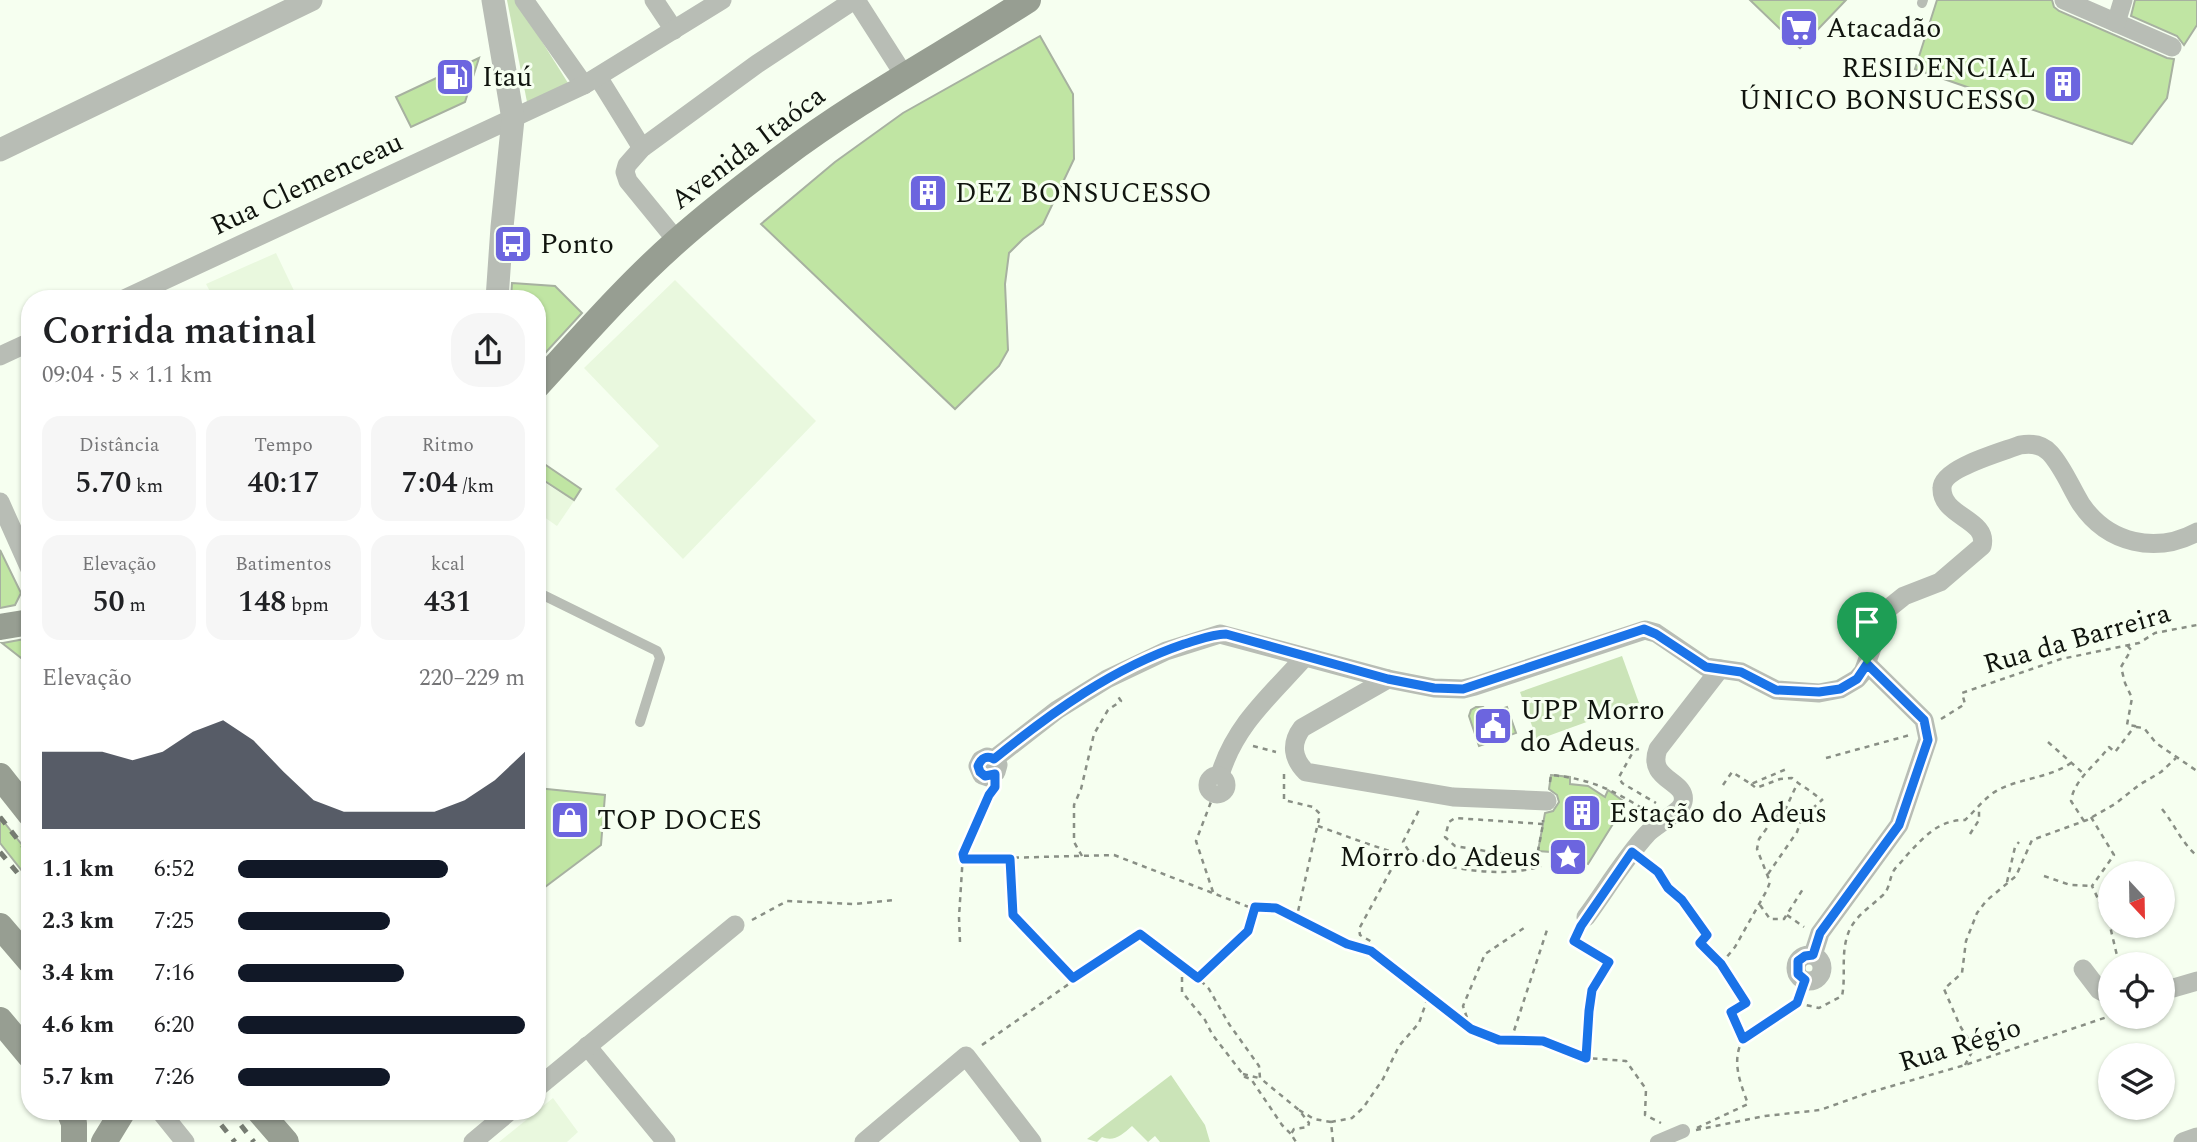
<!DOCTYPE html>
<html lang="pt">
<head>
<meta charset="utf-8">
<style>
  body { margin:0; font-family:Spectral,serif; background:#f6f6f6; color:#202124; height:100vh; display:flex; flex-direction:column; font-size:26px; white-space:nowrap }
  * { box-sizing:border-box; margin:0 }
  p { font-size:23px; color:#757577 }
  .icon { flex:none; width:38px; height:38px; fill:none; stroke:currentColor; stroke-width:2; stroke-linecap:round; stroke-linejoin:round }
  .map { position:relative; flex:1; overflow:hidden }
  .panel { position:absolute; left:21px; top:290px; width:525px; height:830px; display:flex; flex-direction:column; background:#fff; border-radius:28px; box-shadow:0 2px 5px #0004 }
  .panel>* { flex:none }
  .needle { width:46px; rotate:158deg }
  .buttons { position:absolute; left:2098px; top:861px; display:grid; gap:14px }
  .buttons a { display:grid; place-items:center; width:77px; height:77px; border-radius:50%; background:#fff; box-shadow:0 2px 5px #0004; font-size:35px }
  .pin { position:absolute; display:grid; place-items:center; width:60px; height:60px; color:#fff; margin:-72px -30px; border-radius:50% 50% 50% 0; rotate:-45deg; box-shadow:0 0 7px #0007 }
  .pin .icon { rotate:45deg }
  .round { display:grid; place-items:center; flex:none; width:74px; height:74px; border-radius:28px; background:#f6f6f6 }
  .overview { display:flex; align-items:center; justify-content:space-between; height:119px; padding:0 21px }
  h1 { font-size:38px; font-weight:600; line-height:52px }
  .metrics { display:grid; grid-template-columns:repeat(3,1fr); gap:10px; height:119px; padding:7px 21px }
  .metrics div { display:grid; align-content:center; border-radius:18px; background:#f6f6f6; text-align:center }
  .metrics b { font-size:30px; font-weight:600 }
  .metrics small { font-size:19px; font-weight:400 }
  .metrics p { font-size:19px }
  .chart { height:196px; padding:14px 21px }
  .chart p { display:flex; justify-content:space-between }
  .chart svg { width:100%; height:126px; margin-top:7px; fill:#111827; opacity:.7 }
  ul { padding:0 21px; list-style:none; font-size:23px }
  li { display:grid; grid-template-columns:112px 84px 1fr; align-items:center; height:52px }
  li i { height:18px; border-radius:9px; background:#111827 }
  .map>svg:first-child { display:block }
  .built { fill:#e9f8de }
  .green { fill:#cbe4b8 }
  .building { fill:#c0e5a3; stroke:#a7b1a0; stroke-width:2 }
  .lines { fill:none; stroke-linecap:round; stroke-linejoin:round }
  .path { stroke:#898f85; stroke-width:2.5; stroke-dasharray:5 5; stroke-linecap:butt }
  .service { stroke:#b8bdb5; stroke-width:10 }
  .pedestrian { stroke:#b8bdb5; stroke-width:14 }
  .minor { stroke:#b8bdb5; stroke-width:19 }
  .tertiary { stroke:#b8bdb5; stroke-width:23 }
  .secondary { stroke:#979e92; stroke-width:26 }
  .rail { stroke:#767c72; stroke-width:5; stroke-dasharray:9 9; stroke-linecap:butt }
  .route-casing { stroke:#fff; stroke-width:14 }
  .route { stroke:#1a73e8; stroke-width:9 }
  .labels { text-anchor:middle; dominant-baseline:central; stroke-width:6; stroke-linejoin:round; paint-order:stroke }
  .poi-label { font-size:28px; fill:#10140e; stroke:#f6fff0; text-anchor:start }
  .street-label { font-size:28px; fill:#10140e; stroke:#f6fff0 }
</style>
</head>
<body>
<div class="map">
<svg width="2197" height="1142" viewBox="0 0 2197 1142">
  <rect width="100%" height="100%" fill="#f6fff0"/>
  <!-- built -->
  <g class="built">
    <path d="M276,253L298,299H214L206,284Z"/>
    <path d="M675,280L816,421L683,559L615,489L659,446L584,368Z"/>
    <path d="M537,478L574,501L557,526L537,512Z"/>
    <path d="M553,1098L578,1132L567,1142H499Z"/>
  </g>
  <!-- green -->
  <g class="green">
    <path d="M507,0H516L568,83L527,102Z"/>
    <path d="M1622,656L1639,703L1537,740L1520,692Z"/>
    <path d="M1171,1075L1205,1125L1210,1142H1160L1155,1136L1148,1142L1132,1126C1122,1135 1114,1142 1102,1137L1097,1142L1087,1139Z"/>
  </g>
  <!-- building -->
  <g class="building">
    <path d="M1750,0H1846L1800,48Z"/>
    <path d="M1937,0H2052L2054,7L2059,11L2167,58L2174,59L2167,98L2132,144L1915,69Z"/>
    <path d="M2135,0H2197V25L2184,45L2177,36L2131,16Z"/>
    <path d="M1040,36L1073,94L1074,159L1043,224L1023,239L1009,253L1005,284L1008,350L999,366L955,409L761,224L835,162L903,113Z"/>
    <path d="M479,58L465,102L411,127L396,97Z"/>
    <path d="M512,283L555,286L582,313L537,362V299H511Z"/>
    <path d="M537,459L581,489L574,500L537,476Z"/>
    <path d="M0,550L21,593L15,605L0,608Z"/>
    <path d="M30,638V665L2,643H3Z"/>
    <path d="M1476,707H1483L1490,713L1507,707L1516,733L1479,746L1469,716L1471,710Z"/>
    <path d="M1551,775L1570,777V784L1588,786L1605,797L1608,790L1626,803L1588,864L1565,853L1538,851L1545,813L1553,811L1559,802L1557,795L1549,789Z"/>
    <path d="M537,788L605,795L601,845L537,893Z"/>
    <path d="M0,817L30,855V881L0,843Z"/>
  </g>
  <g class="lines">
    <!-- path -->
    <g class="path">
      <path d="M1941,719L1965,704L1962,693L2061,659L2139,643L2155,633L2197,625"/>
      <path d="M2136,727L2144,728L2156,743L2197,771"/>
      <path d="M2048,742L2084,774"/>
      <path d="M1253,746L1276,752"/>
      <path d="M1639,749L1634,750L1619,777L1622,783L1656,803"/>
      <path d="M1826,758L1910,735"/>
      <path d="M1284,774V800L1313,807L1320,814L1297,916"/>
      <path d="M1550,782L1551,775C1592,779 1615,791 1648,812"/>
      <path d="M1751,784L1756,788L1780,779L1792,778C1801,786 1812,791 1821,800"/>
      <path d="M1723,785L1732,772L1751,784L1789,768"/>
      <path d="M2162,809C2175,825 2181,842 2197,856"/>
      <path d="M2091,817L2114,855L2092,886L2109,922L2119,964"/>
      <path d="M2084,821L2071,801C2074,779 2097,764 2109,747L2115,752L2135,726L2127,725L2132,698L2125,683L2121,667L2131,650L2127,645"/>
      <path d="M1543,824L1455,818L1449,822L1445,837L1455,846L1529,858L1538,851L1543,824V820"/>
      <path d="M1318,826C1379,848 1478,887 1541,866"/>
      <path d="M1970,834L1979,820V808"/>
      <path d="M1082,856L1074,842V805L1081,789L1094,734L1108,710L1121,701L1117,695"/>
      <path d="M964,859L1114,855L1249,907L1276,908L1347,944L1371,951L1471,1029L1499,1040L1543,1041L1586,1058L1626,1061L1646,1089L1645,1115L1661,1123"/>
      <path d="M1010,859L1013,915L1073,978"/>
      <path d="M1414,859L1403,842L1419,810"/>
      <path d="M1647,864C1657,871 1661,881 1670,890C1685,904 1695,918 1707,935L1700,943L1721,964L1746,1003L1731,1012L1743,1039"/>
      <path d="M1768,874L1797,832L1802,818L1823,799"/>
      <path d="M2044,876L2070,885L2092,886"/>
      <path d="M2007,882L2015,847L2019,842"/>
      <path d="M1213,892L1196,841L1214,794"/>
      <path d="M1760,905L1770,919H1784L1803,889"/>
      <path d="M1787,915L1804,927"/>
      <path d="M752,920L787,901L854,904L895,900"/>
      <path d="M1578,932L1574,941L1609,962L1592,990L1589,1011L1586,1058"/>
      <path d="M960,942L959,917L963,854L988,796"/>
      <path d="M1371,950L1372,942L1360,935L1359,929L1399,855"/>
      <path d="M1721,964L1735,947L1767,890L1770,882L1757,849L1759,839L1772,821L1786,808L1797,784"/>
      <path d="M1182,967V992L1205,1020L1212,1034L1245,1077L1251,1079L1282,1125L1291,1134"/>
      <path d="M1198,978L1248,931L1255,907"/>
      <path d="M1797,1003L1819,1008L1842,996C1846,977 1841,956 1847,937C1852,918 1869,908 1882,896C1890,889 1889,880 1893,872C1896,866 1903,861 1907,855C1924,837 1938,820 1965,820C1976,810 1985,797 1998,790C2021,778 2049,778 2071,763"/>
      <path d="M1470,1027L1463,1006L1485,954L1527,926"/>
      <path d="M1511,1040L1547,930"/>
      <path d="M982,1045L1140,934L1198,978L1209,989L1229,1024L1259,1066L1260,1078L1299,1110L1309,1123L1308,1127L1294,1129L1291,1134L1296,1142"/>
      <path d="M1965,1065L1974,1048L1960,1026L1944,989L1962,973L1966,941L1977,913L1986,901L2016,876L2032,840L2087,820L2115,804L2139,785L2161,772L2176,758"/>
      <path d="M1243,1074L1259,1078"/>
      <path d="M1299,1110L1314,1119L1331,1122"/>
      <path d="M1697,1128L1748,1104C1740,1082 1731,1061 1743,1039L1797,1003L1805,980"/>
      <path d="M1696,1130L1765,1116L1820,1110L1871,1092L1965,1065L2110,1016"/>
      <path d="M1333,1142L1331,1122L1352,1118L1363,1108L1383,1079L1399,1046L1419,1023L1428,997"/>
    </g>
    <!-- service -->
    <g class="service">
      <path d="M1922,3L1923,0"/>
      <path d="M537,592L657,651L660,658L640,722"/>
    </g>
    <!-- pedestrian -->
    <path class="pedestrian" d="M1657,1142L1683,1131"/>
    <!-- minor -->
    <g class="minor">
      <path d="M524,0L584,85"/>
      <path d="M654,0L674,30"/>
      <path d="M856,0L904,75"/>
      <path d="M2064,0L2172,47"/>
      <path d="M2116,23L2123,0"/>
      <path d="M598,77L642,148"/>
      <path d="M677,241L628,181L625,172L627,165L642,148L757,64L854,0"/>
      <path d="M124,299L584,85L722,0"/>
      <path d="M0,356L30,342"/>
      <path d="M0,502L30,569"/>
      <path d="M1388,679L1302,728C1290,744 1293,759 1306,772L1453,797L1547,801"/>
      <path d="M994,759L998,765L996,772L988,777L982,775L978,766L981,760L987,757L994,759L1057,710L1107,679L1166,651L1220,634L1388,679L1434,688L1463,689L1475,686L1645,630L1656,633L1706,667L1741,672L1776,690L1819,693L1840,689L1857,679L1863,672L1879,629L1889,608L1904,596L1940,582L1982,546C1989,519 1941,517 1942,488C1942,468 2002,452 2020,445C2031,443 2042,444 2050,453C2063,467 2071,488 2081,504C2108,544 2156,554 2197,532"/>
      <path d="M1220,775C1235,725 1270,696 1304,658"/>
      <circle cx="1217" cy="785" r="9"/>
      <path d="M1586,917C1606,890 1624,859 1647,834C1654,826 1681,812 1683,802C1688,780 1646,781 1658,749L1720,669"/>
      <path d="M1813,955L1820,933L1899,825L1928,739L1924,720L1867,664"/>
      <circle cx="1809" cy="968" r="13"/>
      <path d="M2083,969L2099,990L2110,996"/>
      <path d="M2163,991L2197,981"/>
      <path d="M587,1046L666,1142"/>
      <path d="M537,1088L735,925"/>
      <path d="M160,1111L185,1142"/>
      <path d="M473,1142L510,1111"/>
      <path d="M864,1142L966,1056L1032,1142"/>
      <path d="M2183,1142L2197,1137"/>
    </g>
    <!-- tertiary -->
    <g class="tertiary">
      <path d="M493,0L513,119L502,227L497,299"/>
      <path d="M0,150L311,0"/>
    </g>
    <!-- secondary -->
    <g class="secondary">
      <path d="M537,386C582,337 627,285 677,241C711,211 746,184 781,158C859,99 946,53 1028,0"/>
      <path d="M0,627L30,622"/>
      <path d="M0,776L30,814"/>
      <path d="M0,926L30,961"/>
      <path d="M0,1020L30,1056"/>
      <path d="M69,1111L74,1123V1142"/>
      <path d="M259,1111L286,1142"/>
      <path d="M104,1142L123,1111"/>
    </g>
    <!-- rail -->
    <g class="rail">
      <path d="M0,817L30,855"/>
      <path d="M0,852L30,888"/>
      <path d="M210,1111L235,1142"/>
      <path d="M230,1111L254,1142"/>
    </g>
  </g>
  <g class="lines">
    <!-- route casing -->
    <g class="route-casing">
      <path id="route" d="M1644,629L1656,634L1706,667L1741,672L1776,690L1819,692L1840,689L1857,679L1867,664L1924,720L1928,740L1899,825L1820,933L1813,955L1805,956L1798,961V974L1805,980L1797,1003L1743,1039L1731,1012L1746,1003L1721,964L1700,943L1707,935L1682,900L1668,888L1658,872L1632,852L1581,926L1574,941L1609,962L1592,990L1589,1011L1586,1058L1543,1041L1499,1040L1471,1029L1371,951L1347,944L1276,908L1255,907L1248,931L1198,978L1140,934L1073,978L1013,915L1010,859H964L963,854L989,795L995,787V774L985,776L980,772L978,766C981,758 987,755 994,759C1052,712 1113,668 1184,644C1198,640 1212,634 1226,634L1388,679L1434,688L1463,689Z"/>
    </g>
    <!-- route -->
    <use href="#route" class="route"/>
  </g>
  <!-- icons -->
  <defs>
    <g id="supermarket-square" transform="scale(2.0125)"><rect x="-9" y="-9" width="18" height="18" rx="4" fill="#6c65df" stroke="#f6fff0"/><path d="M-6-5.5h2.5l.6 2H6L4.5 2H-2.5L-4.4-4H-6ZM-1.5 3.2a1.3 1.3 0 1 0 .1 0ZM3 3.2a1.3 1.3 0 1 0 .1 0Z" fill="#fff"/></g>
    <g id="fuel-square" transform="scale(2.0125)"><rect x="-9" y="-9" width="18" height="18" rx="4" fill="#6c65df" stroke="#f6fff0"/><path d="M-5.5-6h7V0h2V4h1.3V-2.5L3-4.5l.8-.8L6-3V5H2.5V1h-1V6h-7ZM-4.2-4.7v3.2H.2V-4.7Z" fill="#fff"/></g>
    <g id="building-square" transform="scale(2.0125)"><rect x="-9" y="-9" width="18" height="18" rx="4" fill="#6c65df" stroke="#f6fff0"/><path d="M-4-6H4V6H1V3H-1V6H-4ZM-2.5-4.3h1.7v1.8h-1.7ZM.8-4.3h1.7v1.8H.8ZM-2.5-1h1.7V.8h-1.7ZM.8-1h1.7V.8H.8Z" fill="#fff"/></g>
    <g id="bus-square" transform="scale(2.0125)"><rect x="-9" y="-9" width="18" height="18" rx="4" fill="#6c65df" stroke="#f6fff0"/><path d="M-5-6H5V4H4V6H2V4H-2V6H-4V4H-5ZM-3.5-4V0h7V-4ZM-3.5 1.2v1.5H-2V1.2ZM2 1.2v1.5H3.5V1.2Z" fill="#fff"/></g>
    <g id="civic-square" transform="scale(2.0125)"><rect x="-9" y="-9" width="18" height="18" rx="4" fill="#6c65df" stroke="#f6fff0"/><path d="M-.6-6.5H3V-4.5H.6V-3L4-1V1h2V6H-6V1h2V-1L-.6-3ZM-1.2 2.5V6h2.4V2.5Z" fill="#fff"/></g>
    <g id="shop-square" transform="scale(2.0125)"><rect x="-9" y="-9" width="18" height="18" rx="4" fill="#6c65df" stroke="#f6fff0"/><path d="M-5-2.5h2.3a2.7 3.5 0 0 1 5.4 0H5L5.5 6h-11ZM-1.5-2.5h3a1.5 2.3 0 0 0-3 0Z" fill="#fff"/></g>
    <g id="sight-square" transform="scale(2.0125)"><rect x="-9" y="-9" width="18" height="18" rx="4" fill="#6c65df" stroke="#f6fff0"/><path d="M0-6L1.8-2.2L6-1.7L2.9 1.2L3.7 5.4L0 3.3L-3.7 5.4L-2.9 1.2L-6-1.7L-1.8-2.2Z" fill="#fff"/></g>
  </defs>
  <g fill-rule="evenodd">
    <use href="#supermarket-square" x="1799" y="28"/>
    <use href="#fuel-square" x="455" y="77"/>
    <use href="#building-square" x="2063" y="84"/>
    <use href="#building-square" x="928" y="193"/>
    <use href="#bus-square" x="513" y="244"/>
    <use href="#civic-square" x="1493" y="726"/>
    <use href="#building-square" x="1582" y="813"/>
    <use href="#shop-square" x="570" y="820"/>
    <use href="#sight-square" x="1568" y="857"/>
  </g>
  <g class="labels">
    <!-- poi labels -->
    <g class="poi-label">
      <text x="1826" y="28">Atacadão</text>
      <text x="2036" y="68" text-anchor="end">RESIDENCIAL<tspan x="2036" dy="32">ÚNICO BONSUCESSO</tspan></text>
      <text x="482" y="77">Itaú</text>
      <text x="955" y="193">DEZ BONSUCESSO</text>
      <text x="540" y="244">Ponto</text>
      <text x="1520" y="710">UPP Morro<tspan x="1520" dy="32">do Adeus</tspan></text>
      <text x="1609" y="813">Estação do Adeus</text>
      <text x="597" y="820">TOP DOCES</text>
      <text x="1541" y="857" text-anchor="end">Morro do Adeus</text>
    </g>
    <!-- street labels -->
    <g class="street-label">
      <text transform="translate(748 148) rotate(-37)">Avenida Itaóca</text>
      <text transform="translate(307 184) rotate(-25)">Rua Clemenceau</text>
      <text transform="translate(2077 639) rotate(-16)">Rua da Barreira</text>
      <text transform="translate(1960 1045) rotate(-17)">Rua Régio</text>
    </g>
  </g>
</svg>
<div class="buttons">
<a><svg class="needle" viewBox="-14 -14 28 28"><path d="M0-13l5 13h-10z" fill="#e53935"/><path d="M0 13l5-13h-10z" fill="#757577"/></svg></a>
<a><svg class="icon" aria-label="locate" viewBox="0 0 24 24"><circle cx="12" cy="12" r="6"/><path d="M12 2v4M12 18v4M2 12h4M18 12h4"/></svg></a>
<a><svg class="icon" aria-label="layers" viewBox="0 0 24 24"><path d="M12 4l9 5-9 5-9-5zM3 14l9 5 9-5"/></svg></a>
</div>
<div class="pin" style="left:1867px;top:664px;background:#1e9e55"><svg class="icon" aria-label="arrive" viewBox="0 0 24 24"><path d="M6 21V4h12l-3 4 3 4H6"/></svg></div>
<section class="panel">
<div class="overview"><div><h1>Corrida matinal</h1><p>09:04 · 5 × 1.1 km</p></div><a class="round"><svg class="icon" aria-label="share" viewBox="0 0 24 24"><path d="M12 15V3M7 8l5-5 5 5M5 13v7h14v-7"/></svg></a></div>
<div class="metrics">
<div><p>Distância</p><b>5.70<small> km</small></b></div>
<div><p>Tempo</p><b>40:17</b></div>
<div><p>Ritmo</p><b>7:04<small> /km</small></b></div>
</div>
<div class="metrics">
<div><p>Elevação</p><b>50<small> m</small></b></div>
<div><p>Batimentos</p><b>148<small> bpm</small></b></div>
<div><p>kcal</p><b>431</b></div>
</div>
<div class="chart"><p><span>Elevação</span>220–229 m</p>
<svg viewBox="0 0 160 44" preserveAspectRatio="none"><path d="M0 44V17L10 17L20 17L30 20L40 17L50 10L60 6L70 13L80 24L90 34L100 38L110 38L120 38L130 38L140 34L150 27L160 17V44z"/></svg>
</div>
<ul>
<li><b>1.1 km</b>6:52<i style="width:73%"></i></li>
<li><b>2.3 km</b>7:25<i style="width:53%"></i></li>
<li><b>3.4 km</b>7:16<i style="width:58%"></i></li>
<li><b>4.6 km</b>6:20<i style="width:100%"></i></li>
<li><b>5.7 km</b>7:26<i style="width:53%"></i></li>
</ul>
</section>
</div>
</body>
</html>
